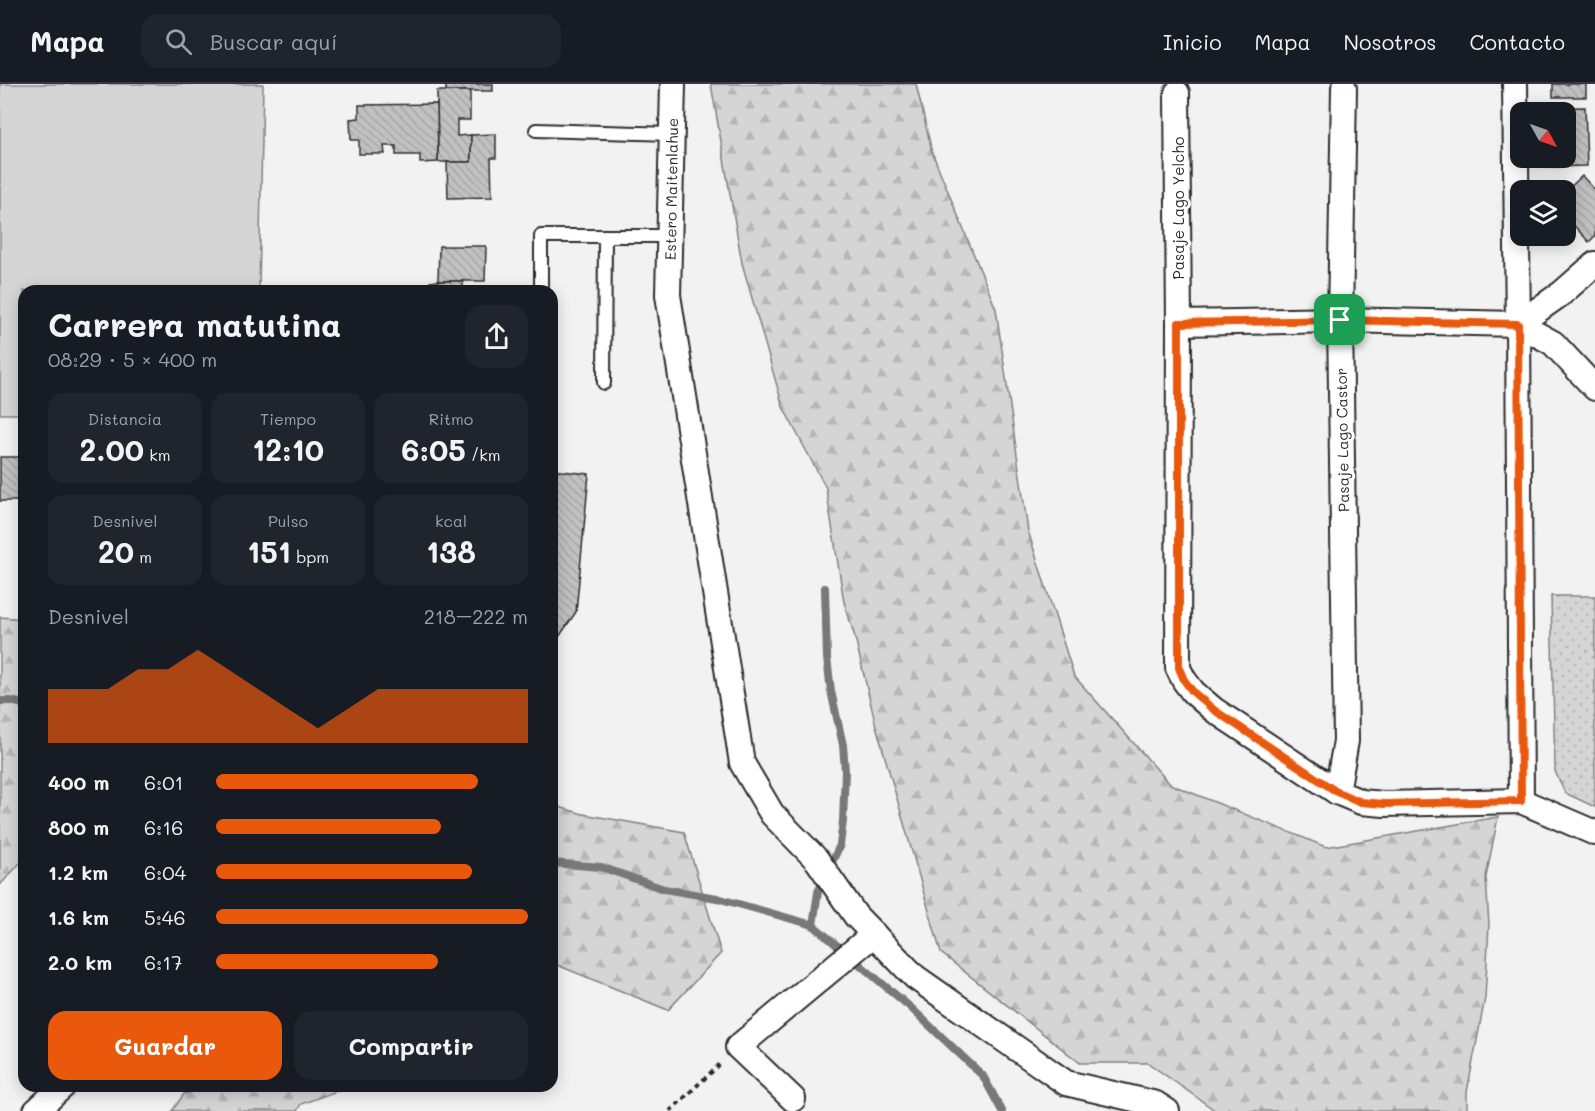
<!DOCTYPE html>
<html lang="es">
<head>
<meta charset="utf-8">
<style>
  body { margin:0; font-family:Mali,sans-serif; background:#20242c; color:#f1f3f6; height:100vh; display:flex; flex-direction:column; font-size:22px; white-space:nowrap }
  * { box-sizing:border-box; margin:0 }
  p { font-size:20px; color:#9ea1a6 }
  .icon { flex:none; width:33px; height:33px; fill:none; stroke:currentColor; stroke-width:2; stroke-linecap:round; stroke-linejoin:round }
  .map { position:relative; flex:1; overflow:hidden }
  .details { position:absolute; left:18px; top:201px; width:540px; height:807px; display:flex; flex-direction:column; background:#171b24; border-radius:18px; box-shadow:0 3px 15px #0003 }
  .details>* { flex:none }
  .needle { width:39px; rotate:130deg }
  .tools { position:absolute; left:1510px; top:18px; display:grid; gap:12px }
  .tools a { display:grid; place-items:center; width:66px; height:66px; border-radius:12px; background:#171b24; box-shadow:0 3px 15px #0003; font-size:30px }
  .pin { position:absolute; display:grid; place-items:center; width:51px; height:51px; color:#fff; margin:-26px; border-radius:12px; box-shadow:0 3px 9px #0006 }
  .round { display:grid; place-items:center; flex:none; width:63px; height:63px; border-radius:18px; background:#20242c }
  .headline { display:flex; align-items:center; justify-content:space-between; height:102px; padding:0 30px }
  h1 { font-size:33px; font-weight:800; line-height:45px }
  .figures { display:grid; grid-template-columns:repeat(3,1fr); gap:9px; height:102px; padding:6px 30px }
  .figures div { display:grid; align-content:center; border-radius:15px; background:#20242c; text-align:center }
  .figures b { font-size:30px; font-weight:800 }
  .figures small { font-size:16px; font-weight:400 }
  .figures p { font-size:16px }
  .chart { height:168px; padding:12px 30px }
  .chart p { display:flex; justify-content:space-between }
  .chart svg { width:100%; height:108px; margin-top:6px; fill:#ea580c; opacity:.7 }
  .cta { display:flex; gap:12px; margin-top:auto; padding:12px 30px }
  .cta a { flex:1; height:69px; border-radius:18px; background:#ea580c; color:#fff; font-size:24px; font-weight:800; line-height:69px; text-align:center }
  .cta a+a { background:#20242c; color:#f1f3f6 }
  ul { padding:0 30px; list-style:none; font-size:20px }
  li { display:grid; grid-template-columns:96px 72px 1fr; align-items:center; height:45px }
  li i { height:15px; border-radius:8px; background:#ea580c }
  header { display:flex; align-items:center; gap:36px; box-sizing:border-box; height:84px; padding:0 30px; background:#171b24; border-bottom:2px solid #363941 }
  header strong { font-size:28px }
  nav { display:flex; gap:33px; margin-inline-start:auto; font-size:21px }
  .search { width:420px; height:54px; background:#20242c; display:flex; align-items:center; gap:15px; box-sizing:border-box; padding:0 21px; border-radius:18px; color:#9ea1a6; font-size:22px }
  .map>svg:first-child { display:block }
  .green { fill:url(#green-dots); stroke:#808080; stroke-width:1.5 }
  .forest { fill:url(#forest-firs); stroke:#808080; stroke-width:1.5 }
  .pitch { fill:#d5d5d5; stroke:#808080; stroke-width:1.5 }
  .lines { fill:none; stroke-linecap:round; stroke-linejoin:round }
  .stream { stroke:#787878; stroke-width:8 }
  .building { fill:url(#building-back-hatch); stroke:#2b2b2b; stroke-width:1.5 }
  .lane-casing { stroke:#2b2b2b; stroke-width:16 }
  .street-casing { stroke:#2b2b2b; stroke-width:28 }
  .path { stroke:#2b2b2b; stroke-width:4; stroke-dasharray:4.5 4.5; stroke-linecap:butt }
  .lane { stroke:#fff; stroke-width:12 }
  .street { stroke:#fff; stroke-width:24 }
  .route-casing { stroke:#fff; stroke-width:12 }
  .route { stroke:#ea580c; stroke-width:8 }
  .labels { text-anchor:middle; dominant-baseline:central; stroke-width:6; stroke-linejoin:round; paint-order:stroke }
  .street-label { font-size:15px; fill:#2b2b2b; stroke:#fff }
</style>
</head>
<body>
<header>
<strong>Mapa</strong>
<div class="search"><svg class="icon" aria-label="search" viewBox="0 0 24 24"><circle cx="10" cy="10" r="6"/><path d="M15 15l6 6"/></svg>Buscar aquí</div>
<nav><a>Inicio</a><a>Mapa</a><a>Nosotros</a><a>Contacto</a></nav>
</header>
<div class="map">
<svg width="1595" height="1027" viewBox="0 0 1595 1027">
  <defs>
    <pattern id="green-dots" width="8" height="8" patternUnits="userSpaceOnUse" patternTransform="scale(1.5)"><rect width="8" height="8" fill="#d5d5d5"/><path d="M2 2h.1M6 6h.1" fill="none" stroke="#b7b7b7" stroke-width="1.8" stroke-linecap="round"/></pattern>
    <pattern id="forest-firs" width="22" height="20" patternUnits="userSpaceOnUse" patternTransform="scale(1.5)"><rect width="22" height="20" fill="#d5d5d5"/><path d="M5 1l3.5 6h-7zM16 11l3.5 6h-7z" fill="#b7b7b7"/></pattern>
    <pattern id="building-back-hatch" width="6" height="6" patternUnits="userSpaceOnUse" patternTransform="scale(1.5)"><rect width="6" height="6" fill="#c1c1c1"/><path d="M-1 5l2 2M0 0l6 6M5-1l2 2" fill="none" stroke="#a6a6a6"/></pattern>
  </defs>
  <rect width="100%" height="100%" fill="#f2f2f2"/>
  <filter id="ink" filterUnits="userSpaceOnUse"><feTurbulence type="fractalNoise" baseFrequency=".0167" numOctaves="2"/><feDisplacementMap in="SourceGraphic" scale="12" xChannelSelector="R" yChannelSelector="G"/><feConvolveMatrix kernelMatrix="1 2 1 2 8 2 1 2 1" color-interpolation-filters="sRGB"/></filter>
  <g filter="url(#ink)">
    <!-- green -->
    <path class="green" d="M1551,512H1595V723L1565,709L1555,687Z"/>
    <!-- forest -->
    <g class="forest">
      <path d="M711,0H916L932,68L996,225L1028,447L1074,592L1170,700L1326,763L1498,733L1486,793L1489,841L1485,914L1467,1008V1027H1216L1148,979H1080L941,869L875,638L855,553L844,518L826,404L783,323L742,179Z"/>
      <path d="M0,533L24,535V775L0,801Z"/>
      <path d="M552,721L583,730L684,748L721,869L668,926L552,879Z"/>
      <path d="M216,1002H350L301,1020L297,1027H172L184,1010Z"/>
    </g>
    <!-- pitch -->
    <path class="pitch" d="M0,0H263L259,207H24V330H0Z"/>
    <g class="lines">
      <!-- stream -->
      <g class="stream">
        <path d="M0,617H10L24,620"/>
        <path d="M552,779L601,783L664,805L717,814L813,841L910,923L983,992L1002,1027"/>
        <path d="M813,841L818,808L840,761L843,737L845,687L843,661L831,607L827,574L825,504"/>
      </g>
    </g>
    <!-- building -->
    <g class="building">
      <rect x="446" y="0" width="47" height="7"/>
      <rect x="1553" y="0" width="33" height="13"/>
      <path d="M437,7H470V36H457V52L471,51V78H438Z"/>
      <path d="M437,20L438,78L420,79V71H396V62H384L385,70H359V56H351L350,35L359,34V21Z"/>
      <path d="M1585,23L1587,82L1546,83V74H1566V28H1545V24Z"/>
      <path d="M496,50V74H491L492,113L448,114L447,78H471V51Z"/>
      <path d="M1582,92L1595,106V152L1589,158L1566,133V107Z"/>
      <path d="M439,162H486L485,197H438Z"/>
      <path d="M438,197H463V207H430V198Z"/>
      <rect x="0" y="373" width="24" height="44"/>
      <path d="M552,386L589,390L576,528L552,563Z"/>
    </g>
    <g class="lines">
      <!-- lane casing -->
      <g class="lane-casing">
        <g id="lane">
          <path d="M536,46L672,50"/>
          <path d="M541,207V152H670"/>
          <path d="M604,299L605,152"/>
        </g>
      </g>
      <!-- street casing -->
      <g class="street-casing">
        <g id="street">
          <path d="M673,0L668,211L742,679L772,730L817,776L856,832L915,893L1066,999L1156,1020L1167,1027"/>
          <path d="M1515,0L1518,240L1521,717"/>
          <path d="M1177,9L1179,239L1178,584L1184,596L1193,608L1214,626L1337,708L1361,718L1384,720L1521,717L1595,749"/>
          <path d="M1179,239L1340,236L1518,240L1562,209L1595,180"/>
          <path d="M1518,240L1553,259L1595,304"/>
          <path d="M1337,708L1346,657L1340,236L1344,4"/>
          <path d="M793,1015L738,963L874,850"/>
          <path d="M36,1027L63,1002"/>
        </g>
      </g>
      <!-- path -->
      <path class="path" d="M670,1027L720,980"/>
      <!-- lane -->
      <use href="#lane" class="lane"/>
      <!-- street -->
      <use href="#street" class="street"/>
    </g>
  </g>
  <g class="lines" filter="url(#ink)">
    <!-- route casing -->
    <g class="route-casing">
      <path id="route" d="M1340,236L1518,240L1521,717L1384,720L1361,718L1337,708L1214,626L1193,608L1184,596L1179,584V239Z"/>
    </g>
    <!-- route -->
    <use href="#route" class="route"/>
  </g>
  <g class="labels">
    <!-- street labels -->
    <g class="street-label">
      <text transform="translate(671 105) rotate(-89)">Estero Maitenlahue</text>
      <text transform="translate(1178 124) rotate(-90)">Pasaje Lago Yelcho</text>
      <text transform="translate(1342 356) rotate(-91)">Pasaje Lago Castor</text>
    </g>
  </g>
</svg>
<div class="tools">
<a><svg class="needle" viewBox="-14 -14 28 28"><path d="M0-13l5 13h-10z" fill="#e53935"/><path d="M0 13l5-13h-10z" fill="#9ea1a6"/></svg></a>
<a><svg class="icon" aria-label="layers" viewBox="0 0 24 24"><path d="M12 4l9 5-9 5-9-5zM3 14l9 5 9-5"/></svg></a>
</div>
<div class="pin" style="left:1340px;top:236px;background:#1e9e55"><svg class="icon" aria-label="arrive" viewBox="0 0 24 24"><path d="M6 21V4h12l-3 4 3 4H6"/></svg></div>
<section class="details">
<div class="headline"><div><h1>Carrera matutina</h1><p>08:29 · 5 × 400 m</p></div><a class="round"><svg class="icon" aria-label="share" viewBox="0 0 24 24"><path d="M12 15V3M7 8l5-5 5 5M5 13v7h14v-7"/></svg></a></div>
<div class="figures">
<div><p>Distancia</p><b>2.00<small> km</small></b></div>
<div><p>Tiempo</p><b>12:10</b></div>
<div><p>Ritmo</p><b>6:05<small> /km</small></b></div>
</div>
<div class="figures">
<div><p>Desnivel</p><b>20<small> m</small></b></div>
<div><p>Pulso</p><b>151<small> bpm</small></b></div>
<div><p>kcal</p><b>138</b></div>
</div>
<div class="chart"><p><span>Desnivel</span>218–222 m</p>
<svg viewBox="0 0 160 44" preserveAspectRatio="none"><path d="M0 44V22L10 22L20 22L30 14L40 14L50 6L60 14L70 22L80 30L90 38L100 30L110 22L120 22L130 22L140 22L150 22L160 22V44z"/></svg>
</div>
<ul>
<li><b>400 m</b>6:01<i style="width:84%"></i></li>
<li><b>800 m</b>6:16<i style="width:72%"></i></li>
<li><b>1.2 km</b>6:04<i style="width:82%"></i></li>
<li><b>1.6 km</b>5:46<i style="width:100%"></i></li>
<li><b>2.0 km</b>6:17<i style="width:71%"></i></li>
</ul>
<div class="cta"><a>Guardar</a><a>Compartir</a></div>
</section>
</div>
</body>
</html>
